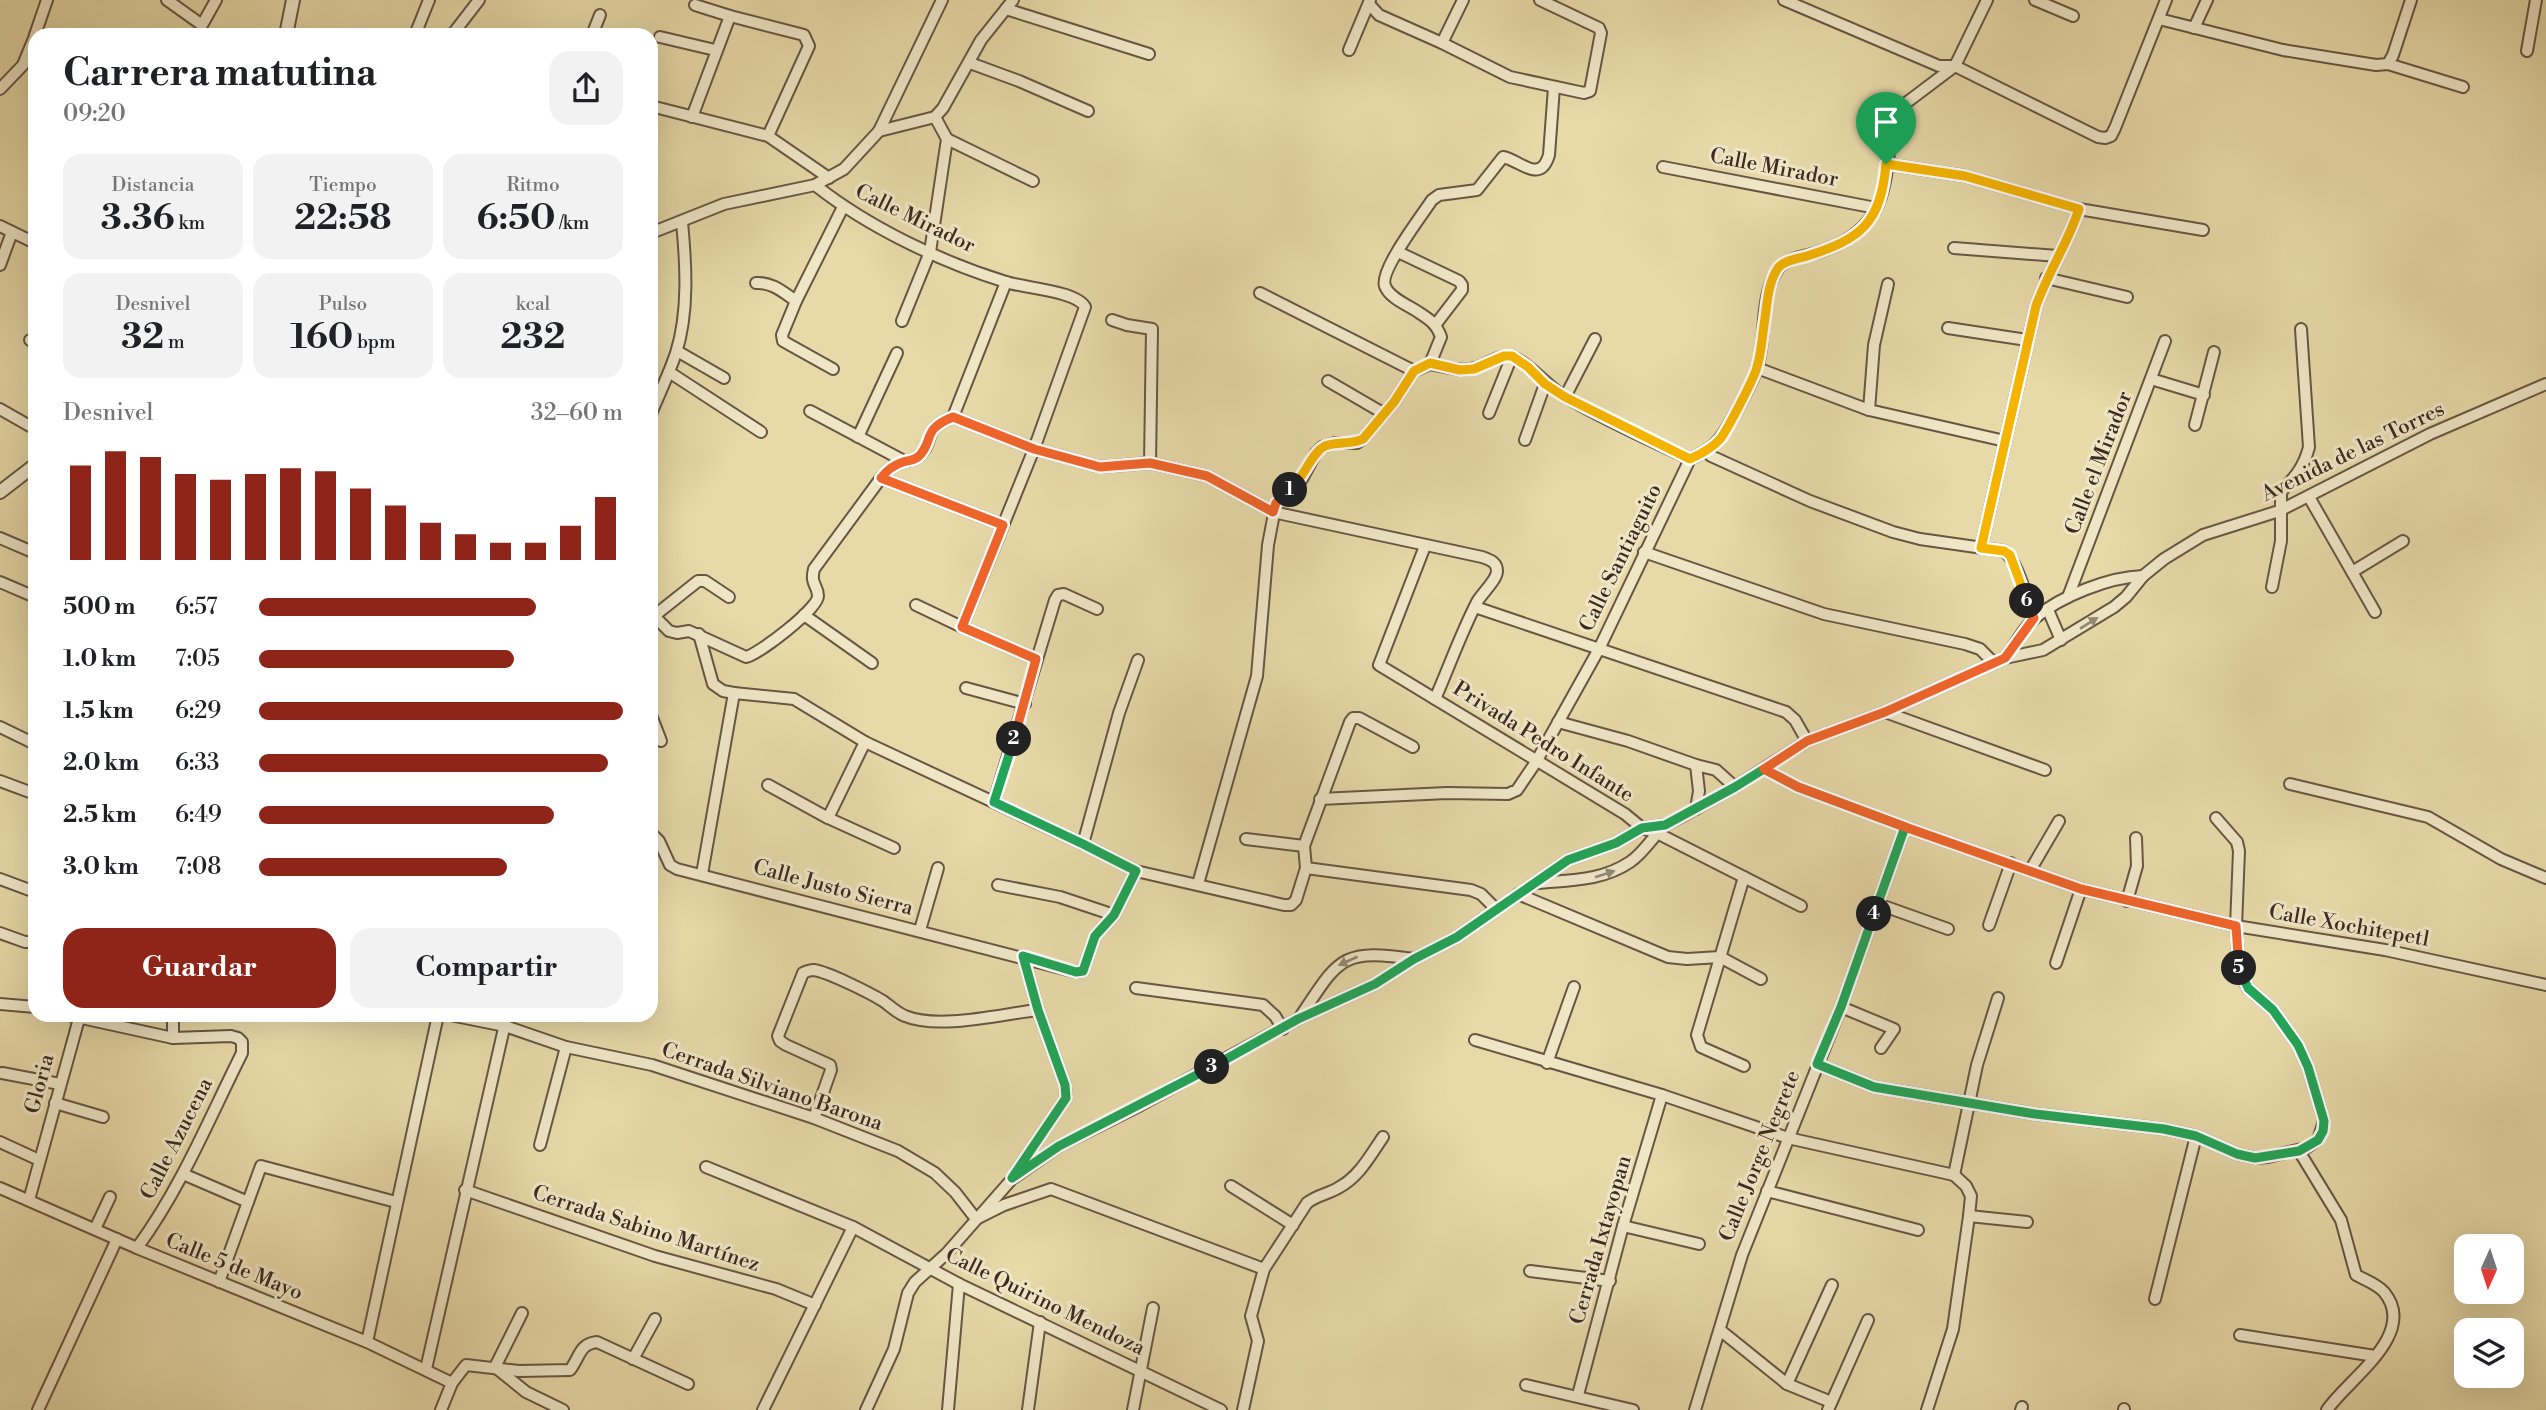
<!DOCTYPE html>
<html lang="es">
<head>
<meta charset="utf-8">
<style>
  body { margin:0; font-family:"Libre Bodoni",serif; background:#f2f2f2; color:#202124; height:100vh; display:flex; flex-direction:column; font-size:26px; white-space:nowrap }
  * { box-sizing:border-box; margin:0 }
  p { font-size:23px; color:#757577 }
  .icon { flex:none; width:38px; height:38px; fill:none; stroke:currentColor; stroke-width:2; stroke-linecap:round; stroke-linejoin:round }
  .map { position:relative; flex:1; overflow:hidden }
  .details { position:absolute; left:28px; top:28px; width:630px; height:994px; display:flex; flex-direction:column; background:#fff; border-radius:21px; box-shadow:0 7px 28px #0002 }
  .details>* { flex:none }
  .needle { width:46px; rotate:183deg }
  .buttons { position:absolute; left:2454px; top:1234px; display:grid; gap:14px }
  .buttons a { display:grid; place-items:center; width:70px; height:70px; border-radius:14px; background:#fff; box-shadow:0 7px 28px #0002; font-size:35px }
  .pin { position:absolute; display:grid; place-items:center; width:60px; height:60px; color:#fff; margin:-72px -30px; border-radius:50% 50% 50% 0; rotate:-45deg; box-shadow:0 0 7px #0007 }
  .pin .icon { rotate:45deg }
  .km { position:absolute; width:35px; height:35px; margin:-18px; border-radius:50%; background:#222; color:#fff; font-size:19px; line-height:35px; text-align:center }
  .round { display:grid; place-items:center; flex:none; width:74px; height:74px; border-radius:21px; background:#f2f2f2 }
  .headline { display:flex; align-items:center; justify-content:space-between; height:119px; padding:0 35px }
  h1 { font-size:38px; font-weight:700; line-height:52px }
  .figures { display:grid; grid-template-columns:repeat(3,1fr); gap:10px; height:119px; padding:7px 35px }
  .figures div { display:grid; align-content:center; border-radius:18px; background:#f2f2f2; text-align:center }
  .figures b { font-size:35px; font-weight:700 }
  .figures small { font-size:19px; font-weight:400 }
  .figures p { font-size:19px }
  .chart { height:196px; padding:14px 35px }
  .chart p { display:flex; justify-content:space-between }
  .chart svg { width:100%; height:126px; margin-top:7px; stroke:#8f2418; stroke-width:6 }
  .primary-button { display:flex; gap:14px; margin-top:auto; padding:14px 35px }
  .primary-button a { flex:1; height:80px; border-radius:21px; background:#8f2418; color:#fff; font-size:28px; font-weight:700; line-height:80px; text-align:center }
  .primary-button a+a { background:#f2f2f2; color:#202124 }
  ul { padding:0 35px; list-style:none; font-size:23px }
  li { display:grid; grid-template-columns:112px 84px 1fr; align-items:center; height:52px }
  li i { height:18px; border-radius:9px; background:#8f2418 }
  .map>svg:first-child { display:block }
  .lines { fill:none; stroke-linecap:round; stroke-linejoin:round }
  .minor-casing { stroke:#685644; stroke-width:14 }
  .tertiary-casing { stroke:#685644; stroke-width:16 }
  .minor { stroke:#efe6c6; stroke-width:10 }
  .tertiary { stroke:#efe6c6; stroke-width:12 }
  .oneway { fill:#968874 }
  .split-1-casing { stroke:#fff; stroke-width:14 }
  .split-2-casing { stroke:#fff; stroke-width:14 }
  .split-3-casing { stroke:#fff; stroke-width:14 }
  .split-4-casing { stroke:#fff; stroke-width:14 }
  .split-5-casing { stroke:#fff; stroke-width:14 }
  .split-6-casing { stroke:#fff; stroke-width:14 }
  .split-7-casing { stroke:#fff; stroke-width:14 }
  .split-1 { stroke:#f5b400; stroke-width:9 }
  .split-2 { stroke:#f0652b; stroke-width:9 }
  .split-3 { stroke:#22a559; stroke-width:9 }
  .split-4 { stroke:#22a559; stroke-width:9 }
  .split-5 { stroke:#22a559; stroke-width:9 }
  .split-6 { stroke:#f0652b; stroke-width:9 }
  .split-7 { stroke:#f5b400; stroke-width:9 }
  .labels { text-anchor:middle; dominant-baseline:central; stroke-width:6; stroke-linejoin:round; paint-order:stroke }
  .street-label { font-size:21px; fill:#3e2a22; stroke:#efe6c6 }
</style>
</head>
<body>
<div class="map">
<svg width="2546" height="1410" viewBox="0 0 2546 1410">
  <rect width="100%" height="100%" fill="#e7d9a8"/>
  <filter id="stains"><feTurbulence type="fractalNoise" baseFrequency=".00286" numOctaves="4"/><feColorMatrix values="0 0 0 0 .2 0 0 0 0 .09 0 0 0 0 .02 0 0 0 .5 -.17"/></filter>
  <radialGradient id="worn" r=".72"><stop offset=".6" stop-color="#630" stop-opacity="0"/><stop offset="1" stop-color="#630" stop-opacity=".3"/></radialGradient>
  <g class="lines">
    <!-- minor casing -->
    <g class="minor-casing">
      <g id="minor">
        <path d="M167,0L202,25L216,0"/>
        <path d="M1784,0L1939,66H1955L2098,137L2105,138L2111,136L2115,128L2166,0"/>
        <path d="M2035,0L2073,16"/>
        <path d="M1369,4L1379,15L1442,43L1510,77L1584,93L1590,91L1601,33L1599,28L1540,0"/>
        <path d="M695,5L730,16"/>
        <path d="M1006,9L1149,54"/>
        <path d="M2159,19L2283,50L2376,65L2388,64L2463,87"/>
        <path d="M2194,28L2207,0"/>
        <path d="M35,35L47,0"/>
        <path d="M415,35L429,0"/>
        <path d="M452,35L479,0"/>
        <path d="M592,35L600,15"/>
        <path d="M660,37L715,50"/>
        <path d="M1442,43L1463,0"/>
        <path d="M1349,50L1370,0"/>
        <path d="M2527,51L2536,0"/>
        <path d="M970,63L1019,81L1088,111"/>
        <path d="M2388,64L2393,55L2411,0"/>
        <path d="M0,89L23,65L35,36"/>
        <path d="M651,106L768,136L829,178"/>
        <path d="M692,117L730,16L804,35L809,46L768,136"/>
        <path d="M879,131L935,117L943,108L981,40L1013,0"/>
        <path d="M947,139L1033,181"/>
        <path d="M1886,164L1965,176L2079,209L2203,230"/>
        <path d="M1663,167L1876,208"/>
        <path d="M815,185C868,227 941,262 1006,282C1024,288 1077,291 1085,307L1034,449L962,627"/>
        <path d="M0,226L35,243"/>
        <path d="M651,233L724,204L815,185L844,169L879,131L942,0"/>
        <path d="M1954,248L2058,256"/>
        <path d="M1398,252L1459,281L1462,285V290L1436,324"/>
        <path d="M0,265L12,232"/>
        <path d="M2046,278L2127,297"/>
        <path d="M756,283C772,282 783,292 796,301"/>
        <path d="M1260,293L1414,371"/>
        <path d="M1112,320L1127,325L1152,329L1150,463"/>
        <path d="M902,321L930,252L947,139L935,117"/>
        <path d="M1948,328L2027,340"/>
        <path d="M30,340L35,343"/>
        <path d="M677,351L724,378"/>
        <path d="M1430,364L1441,337C1436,322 1427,318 1415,310C1405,304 1389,297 1385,286C1379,271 1422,215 1432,200L1439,195L1477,190L1503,157C1520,160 1540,185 1549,155L1554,87"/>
        <path d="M1430,364C1446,367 1462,373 1478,367C1488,363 1503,353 1513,357C1530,364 1547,386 1564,396C1604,420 1648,439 1690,459"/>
        <path d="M1757,368L1869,410L2005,441"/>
        <path d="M833,369L790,345L783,341L782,335L796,301L843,207"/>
        <path d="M669,372L761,432"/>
        <path d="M2151,379L2204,395"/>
        <path d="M1328,381L1383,413"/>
        <path d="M1565,397L1595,339"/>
        <path d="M0,409L35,429"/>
        <path d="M1869,410L1874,345L1888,284"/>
        <path d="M810,411L904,461"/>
        <path d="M1489,413L1512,356"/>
        <path d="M651,414C659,394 669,374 676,353C689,312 686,264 682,222"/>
        <path d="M953,417L1034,449L1100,467L1150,463L1207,476L1273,512L1482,557C1490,560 1497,562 1497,571C1497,580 1482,593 1477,602C1461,633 1449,667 1435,699"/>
        <path d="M2195,425L2214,352"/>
        <path d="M858,437L897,353"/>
        <path d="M1525,440L1545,384"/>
        <path d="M1706,451L1711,456L1810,501L1893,532L1920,539L2004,551C2018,561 2027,601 2034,618"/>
        <path d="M881,478L1003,525"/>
        <path d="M2309,497L2375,612"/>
        <path d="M0,538L35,553"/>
        <path d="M1425,546L1379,665L1625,814L1642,828L1657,833L1801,906"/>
        <path d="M1981,548L2036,306C2048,272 2068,243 2079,209"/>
        <path d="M1644,552L1824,614L1965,644L1980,649L1994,663"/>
        <path d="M2352,572L2403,541"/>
        <path d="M0,582L35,597"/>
        <path d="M2272,587L2281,541V492C2295,477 2304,467 2309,447L2301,329"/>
        <path d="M2068,597L2165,341"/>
        <path d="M916,605L962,627L1036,659"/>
        <path d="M1475,607L1786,712L1795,720L1807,741"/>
        <path d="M2048,610L2061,640"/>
        <path d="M651,613L654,616L698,581H705L729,597"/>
        <path d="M804,615L872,663"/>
        <path d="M651,620L654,616L669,631L677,633L689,631L746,657C759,654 818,609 818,596C818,585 810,585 814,569L881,478C887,470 893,465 903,462C909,460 913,461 918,457C936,442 920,430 953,417L1006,282"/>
        <path d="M699,634L713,684L723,691L734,693L794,699L865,742L1083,844L1136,871L1284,905H1291L1296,900L1306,868L1304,846L1350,722L1353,718H1359L1413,747"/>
        <path d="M2005,658C2015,646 2023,628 2035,618C2061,596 2109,577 2143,576"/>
        <path d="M966,688L1025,704"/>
        <path d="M1885,712L2045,770"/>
        <path d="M651,715L661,741"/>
        <path d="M1558,722L1628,741L1696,765L1716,770L1735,787"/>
        <path d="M0,727L35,744"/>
        <path d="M1696,765L1699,791L1696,809"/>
        <path d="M1764,769L1798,787L1905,827L2081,889L2236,926L2385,950L2546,985"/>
        <path d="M0,781L35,794"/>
        <path d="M2290,784L2428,817L2501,859L2546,878"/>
        <path d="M768,785L828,818L894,848"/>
        <path d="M1320,799L1447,793L1508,794L1517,790L1536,762L1599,649L1690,459C1701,454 1713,448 1720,438C1728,428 1754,380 1757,368C1767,337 1759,297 1778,269C1785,259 1804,256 1816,253C1891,230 1884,184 1893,118L1898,109L1955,66L1987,0"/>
        <path d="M994,802L1055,600L1058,595L1064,594L1097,609"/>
        <path d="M828,818L865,742"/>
        <path d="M651,833L659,841L670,865L677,869L1076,972L1083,971L1095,936L1114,915L1136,871"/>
        <path d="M1246,839L1304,846"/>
        <path d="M1083,844L1119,713L1138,660"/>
        <path d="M1306,868L1471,890L1481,894L1496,909"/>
        <path d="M2031,869L2059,821"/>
        <path d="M702,874L734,693"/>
        <path d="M1744,877L1697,1035L1701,1047L1744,1066"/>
        <path d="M0,879L35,892"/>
        <path d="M1538,883C1570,880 1602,881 1630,862C1642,854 1651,840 1661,829"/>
        <path d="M1198,884L1257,676L1268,545L1276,503L1302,479L1316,453L1322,447L1335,443H1357L1363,439L1394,402L1414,371L1430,364"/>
        <path d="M998,885L1060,897L1114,915"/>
        <path d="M1518,894L1668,957L1687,959L1720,957"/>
        <path d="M2127,901L2137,866L2136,838"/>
        <path d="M1878,904L1948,929"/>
        <path d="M1989,925L2011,863"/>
        <path d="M920,930L938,868"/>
        <path d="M0,933L25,942H35"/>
        <path d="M1720,957L1761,979"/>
        <path d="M2056,963L2081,889"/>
        <path d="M1136,988L1263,1005L1275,1016L1283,1029"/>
        <path d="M0,1004L35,1007"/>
        <path d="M1841,1007L1894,1029L1881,1048"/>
        <path d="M68,1015L173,1038L231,1036L238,1038L242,1042V1053C209,1119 181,1188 137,1248"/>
        <path d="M450,1015L505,1026L566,1047L652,1065L814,1118L898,1151L935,1173L955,1192L976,1219L1004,1205L1051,1189L1264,1269"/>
        <path d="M1300,1017C1339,959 1340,948 1414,959"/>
        <path d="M173,1038V1015"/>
        <path d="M1475,1040L1662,1095L1788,1138L1954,1175"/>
        <path d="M1547,1063L1574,987"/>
        <path d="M1817,1064L1874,1087L2035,1114L2164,1129L2196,1136L2237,1154L2255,1158L2268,1157L2306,1148L2318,1140L2324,1121L2308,1067L2298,1045L2273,1010L2248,988L2239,970L2236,926L2239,851L2237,842L2216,818"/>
        <path d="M2,1073L60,1084"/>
        <path d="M55,1103L103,1117"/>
        <path d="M814,1118L831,1070L830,1065L786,1045L780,1041L778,1036L803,973C807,971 809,970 814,970C828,972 870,993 883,1001C890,1006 897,1013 905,1016C939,1030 1001,1014 1038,1010"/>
        <path d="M0,1142L39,1160"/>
        <path d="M540,1145L566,1047"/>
        <path d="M2299,1151L2341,1220L2356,1275C2365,1280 2377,1284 2384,1292C2419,1334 2348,1379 2327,1410"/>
        <path d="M706,1167L853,1227L959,1284L1221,1410"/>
        <path d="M1016,1172L1066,1098L1065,1085L1038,1010L1023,956"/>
        <path d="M183,1174L248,1202"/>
        <path d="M1954,1175L1977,1065L1998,998"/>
        <path d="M1231,1186L1293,1225"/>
        <path d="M0,1188L137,1248L367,1342L452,1383"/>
        <path d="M465,1190L655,1256L776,1289L815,1305"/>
        <path d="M1767,1191L1918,1230"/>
        <path d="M29,1200L80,1015"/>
        <path d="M1969,1216L2027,1222"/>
        <path d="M1623,1226L1699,1244"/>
        <path d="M95,1229L110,1197"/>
        <path d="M1530,1271L1610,1281"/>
        <path d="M219,1282L261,1166L396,1202"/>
        <path d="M2155,1299L2196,1136"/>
        <path d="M1720,1330L1787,1384L1831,1402"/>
        <path d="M2240,1335L2375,1356"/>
        <path d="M367,1342L438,1015"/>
        <path d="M633,1359L655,1319"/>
        <path d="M495,1367L526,1392L563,1410"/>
        <path d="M495,1367L522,1313"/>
        <path d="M426,1369L507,1015"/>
        <path d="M1787,1384L1832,1285"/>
        <path d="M1526,1385L1633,1410"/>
        <path d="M1578,1395L1623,1226L1662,1095"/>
        <path d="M38,1410L117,1239"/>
        <path d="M441,1410L452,1383L466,1365L519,1371L570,1370C580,1357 579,1344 597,1342L688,1384"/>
        <path d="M763,1410L853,1227"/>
        <path d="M866,1410L894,1349L908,1293L915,1282L946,1254L1012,1179L1059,1146L1135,1108L1298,1019L1375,984L1414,959L1457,937L1568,860L1616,843L1642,828L1665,825L1683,816L1735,787L1807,741L1885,712L2005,658L2043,650L2114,607L2126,597L2143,576L2164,559L2203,535L2279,511L2430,434L2546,384"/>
        <path d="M948,1410L959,1284"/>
        <path d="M1028,1410L1040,1322"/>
        <path d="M1133,1410L1153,1308"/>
        <path d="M1243,1410L1258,1341L1251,1316L1264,1269L1307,1203C1317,1195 1328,1194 1338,1188C1359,1177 1370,1156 1383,1137"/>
        <path d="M1695,1410L1742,1255L1841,1007L1905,827"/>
        <path d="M1828,1410L1868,1320"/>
        <path d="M1927,1410L1953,1329L1969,1216L1971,1196L1966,1186L1954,1175"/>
        <path d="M2021,1410L2022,1407"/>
        <path d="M2124,1410V1409"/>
      </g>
    </g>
    <!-- tertiary casing -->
    <g class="tertiary-casing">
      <g id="tertiary">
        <path d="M286,35L293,0"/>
        <path d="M0,492L35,465"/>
      </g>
    </g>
    <!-- minor -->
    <use href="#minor" class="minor"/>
    <!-- tertiary -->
    <use href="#tertiary" class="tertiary"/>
  </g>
  <!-- one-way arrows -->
  <defs><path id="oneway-solid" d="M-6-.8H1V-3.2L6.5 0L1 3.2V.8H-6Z" transform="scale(1.75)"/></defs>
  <g class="oneway">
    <use href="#oneway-solid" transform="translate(2089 623) rotate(-32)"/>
    <use href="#oneway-solid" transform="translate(1605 874) rotate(-18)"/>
    <use href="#oneway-solid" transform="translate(1348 961) rotate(156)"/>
  </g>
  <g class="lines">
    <!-- split-1 casing -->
    <g class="split-1-casing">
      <path id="split-1" d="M1290,490C1303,479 1312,452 1325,446C1337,441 1351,445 1363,439L1394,402L1414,371L1430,363L1460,370L1474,369L1504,356H1512L1528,367L1545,384L1565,397L1690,459C1701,454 1713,448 1721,438C1728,428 1754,379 1757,367C1761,354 1762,339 1764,325C1767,307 1767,284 1778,268C1784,260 1797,259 1807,256C1861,239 1881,223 1886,164"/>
    </g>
    <!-- split-2 casing -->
    <g class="split-2-casing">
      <path id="split-2" d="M1014,739L1036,659L962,627L1003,525L881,478C887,470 893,465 903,462C909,460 913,461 918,457C935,442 920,430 953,417L1034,449L1100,467L1150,463L1207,476L1273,512L1276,503L1290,490"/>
    </g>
    <!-- split-3 casing -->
    <g class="split-3-casing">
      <path id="split-3" d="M1014,739L994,802L1083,844L1136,871L1114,915L1095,936L1083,971L1076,972L1023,956L1038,1010L1065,1085L1066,1098L1012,1178L1059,1146L1212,1067"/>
    </g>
    <!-- split-4 casing -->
    <g class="split-4-casing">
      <path id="split-4" d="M1212,1067L1298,1019L1375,984L1414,959L1457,937L1568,860L1616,843L1642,828L1665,825L1735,787L1764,769L1798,787L1905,827L1874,914"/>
    </g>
    <!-- split-5 casing -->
    <g class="split-5-casing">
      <path id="split-5" d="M1874,914L1841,1007L1817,1064L1874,1087L2035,1114L2164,1129L2196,1136L2237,1154L2255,1158L2299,1151L2318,1140L2323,1131L2324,1121L2308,1067L2298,1045L2273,1010L2248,988L2239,968"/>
    </g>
    <!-- split-6 casing -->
    <g class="split-6-casing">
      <path id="split-6" d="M2027,601L2034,618L2005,658L1885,712L1807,741L1764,769L1798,787L1905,827L2081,889L2236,926L2239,968"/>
    </g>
    <!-- split-7 casing -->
    <g class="split-7-casing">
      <path id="split-7" d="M1886,164L1965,176L2079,209C2068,243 2048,272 2036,306L1981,548L2004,551L2010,555L2027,601"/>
    </g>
    <!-- split-1 -->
    <use href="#split-1" class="split-1"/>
    <!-- split-2 -->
    <use href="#split-2" class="split-2"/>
    <!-- split-3 -->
    <use href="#split-3" class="split-3"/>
    <!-- split-4 -->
    <use href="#split-4" class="split-4"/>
    <!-- split-5 -->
    <use href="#split-5" class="split-5"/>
    <!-- split-6 -->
    <use href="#split-6" class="split-6"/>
    <!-- split-7 -->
    <use href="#split-7" class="split-7"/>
  </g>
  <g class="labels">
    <!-- street labels -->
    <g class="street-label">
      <text transform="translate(1774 168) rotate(11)">Calle Mirador</text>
      <text transform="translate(915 219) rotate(26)">Calle Mirador</text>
      <text transform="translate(2353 452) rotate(-26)">Avenida de las Torres</text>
      <text transform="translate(2099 463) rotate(-69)">Calle el Mirador</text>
      <text transform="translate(1621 558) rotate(-64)">Calle Santiaguito</text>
      <text transform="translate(1543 742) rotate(32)">Privada Pedro Infante</text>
      <text transform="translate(833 888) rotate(15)">Calle Justo Sierra</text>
      <text transform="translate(2349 926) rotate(10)">Calle Xochitepetl</text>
      <text transform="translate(40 1084) rotate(-75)">Gloria</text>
      <text transform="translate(772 1087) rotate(19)">Cerrada Silviano Barona</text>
      <text transform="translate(177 1139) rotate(-63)">Calle Azucena</text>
      <text transform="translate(1760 1156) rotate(-68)">Calle Jorge Negrete</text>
      <text transform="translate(646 1229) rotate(18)">Cerrada Sabino Martínez</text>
      <text transform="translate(1601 1240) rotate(-74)">Cerrada Ixtayopan</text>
      <text transform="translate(234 1267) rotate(22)">Calle 5 de Mayo</text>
      <text transform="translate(1045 1302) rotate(26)">Calle Quirino Mendoza</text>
    </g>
  </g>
  <rect width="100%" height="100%" filter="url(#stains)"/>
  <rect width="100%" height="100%" fill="url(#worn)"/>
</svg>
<div class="buttons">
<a><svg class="needle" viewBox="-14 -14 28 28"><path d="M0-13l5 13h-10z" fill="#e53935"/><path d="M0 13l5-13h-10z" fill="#757577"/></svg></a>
<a><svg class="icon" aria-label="layers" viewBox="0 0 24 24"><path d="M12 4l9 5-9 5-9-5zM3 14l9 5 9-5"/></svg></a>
</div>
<div class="pin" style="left:1886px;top:164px;background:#1e9e55"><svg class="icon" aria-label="arrive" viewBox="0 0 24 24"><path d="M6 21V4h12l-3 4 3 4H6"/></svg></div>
<b class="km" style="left:1290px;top:490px">1</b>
<b class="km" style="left:1014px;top:739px">2</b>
<b class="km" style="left:1212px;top:1067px">3</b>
<b class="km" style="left:1874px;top:914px">4</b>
<b class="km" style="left:2239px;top:968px">5</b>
<b class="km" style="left:2027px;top:601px">6</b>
<section class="details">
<div class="headline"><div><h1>Carrera matutina</h1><p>09:20</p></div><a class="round"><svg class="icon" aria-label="share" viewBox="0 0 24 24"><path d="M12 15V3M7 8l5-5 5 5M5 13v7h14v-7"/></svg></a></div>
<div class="figures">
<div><p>Distancia</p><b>3.36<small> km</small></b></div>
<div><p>Tiempo</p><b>22:58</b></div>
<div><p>Ritmo</p><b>6:50<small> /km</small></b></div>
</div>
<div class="figures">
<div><p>Desnivel</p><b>32<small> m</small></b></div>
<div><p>Pulso</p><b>160<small> bpm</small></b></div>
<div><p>kcal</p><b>232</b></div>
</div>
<div class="chart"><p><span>Desnivel</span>32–60 m</p>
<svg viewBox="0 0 160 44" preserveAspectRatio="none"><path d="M5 44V11M15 44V6M25 44V8M35 44V14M45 44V16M55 44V14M65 44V12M75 44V13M85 44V19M95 44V25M105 44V31M115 44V35M125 44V38M135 44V38M145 44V32M155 44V22"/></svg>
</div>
<ul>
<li><b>500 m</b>6:57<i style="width:76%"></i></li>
<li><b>1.0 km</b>7:05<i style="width:70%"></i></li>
<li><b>1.5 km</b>6:29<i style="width:100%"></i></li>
<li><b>2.0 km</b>6:33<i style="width:96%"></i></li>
<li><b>2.5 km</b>6:49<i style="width:81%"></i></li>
<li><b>3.0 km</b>7:08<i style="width:68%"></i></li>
</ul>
<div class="primary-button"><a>Guardar</a><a>Compartir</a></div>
</section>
</div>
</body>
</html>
